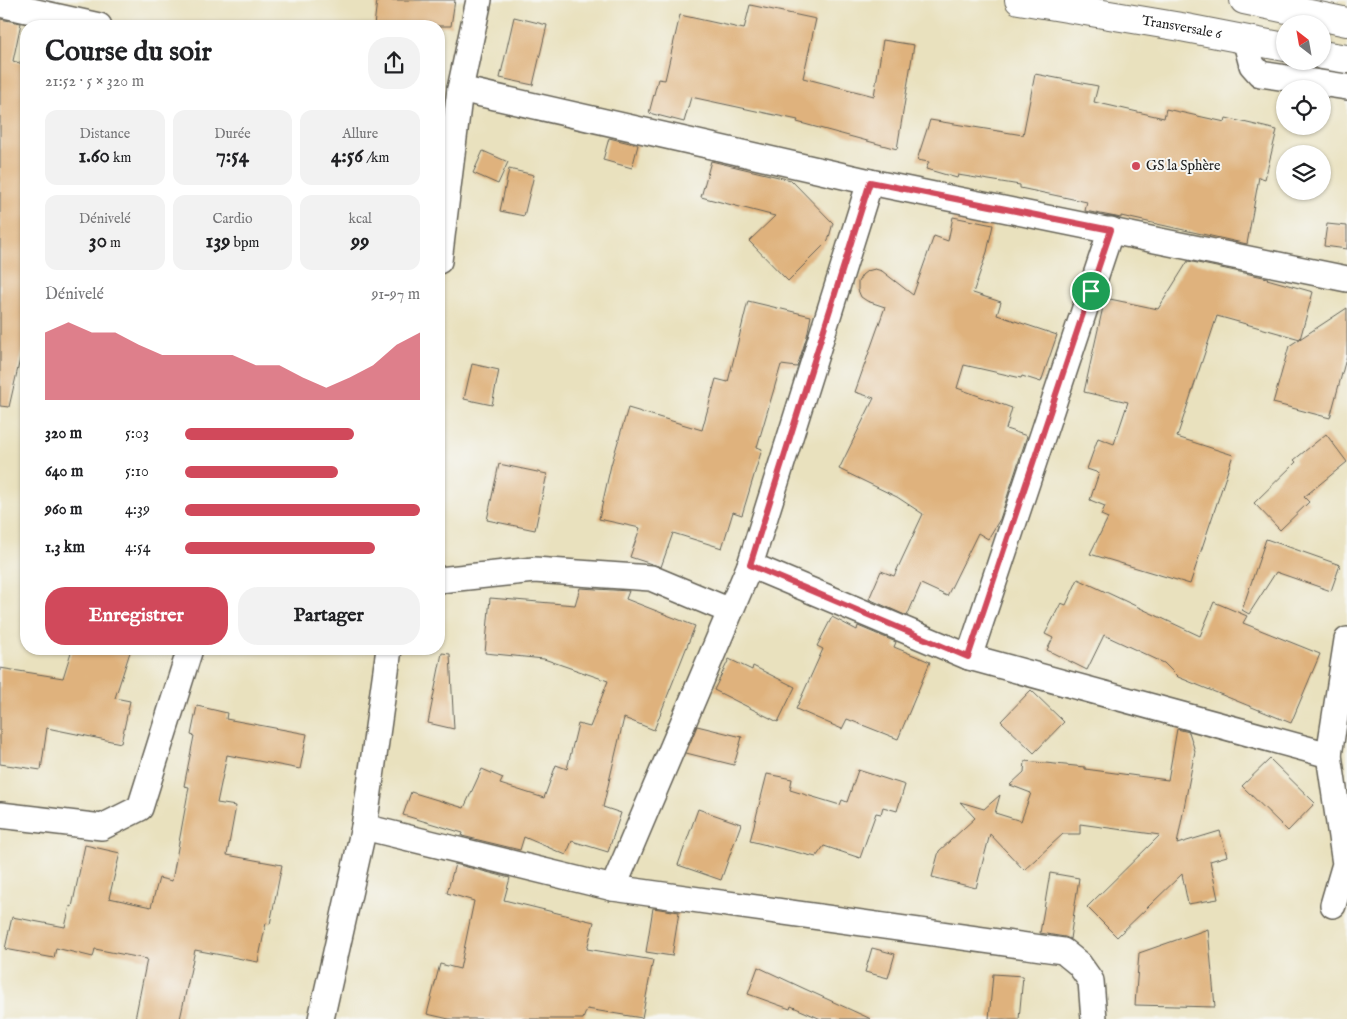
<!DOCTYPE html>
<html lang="fr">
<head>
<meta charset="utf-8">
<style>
  body { margin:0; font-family:"IM FELL English",serif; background:#f2f2f2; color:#202124; height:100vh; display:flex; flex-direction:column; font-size:19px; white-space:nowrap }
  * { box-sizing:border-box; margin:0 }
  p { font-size:16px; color:#757577 }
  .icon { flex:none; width:28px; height:28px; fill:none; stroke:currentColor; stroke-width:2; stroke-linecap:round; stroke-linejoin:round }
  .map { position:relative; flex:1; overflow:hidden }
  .side { position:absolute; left:20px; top:20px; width:425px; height:635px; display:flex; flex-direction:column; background:#fff; border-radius:20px; box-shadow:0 1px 4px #0004 }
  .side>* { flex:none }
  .needle { width:32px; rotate:329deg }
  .controls { position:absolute; left:1276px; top:15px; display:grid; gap:10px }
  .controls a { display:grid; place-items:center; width:55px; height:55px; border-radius:50%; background:#fff; box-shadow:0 1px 4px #0004; font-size:25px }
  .pin { position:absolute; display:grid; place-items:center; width:42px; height:42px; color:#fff; margin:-21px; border:2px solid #fff; border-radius:50%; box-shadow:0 1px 5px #0007 }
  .round { display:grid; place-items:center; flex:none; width:52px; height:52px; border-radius:20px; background:#f2f2f2 }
  .summary { display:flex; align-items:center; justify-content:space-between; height:85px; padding:0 25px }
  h1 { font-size:28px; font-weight:700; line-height:38px }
  .metrics { display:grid; grid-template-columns:repeat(3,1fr); gap:8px; height:85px; padding:5px 25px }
  .metrics div { display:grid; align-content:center; border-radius:12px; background:#f2f2f2; text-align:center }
  .metrics b { font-size:21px; font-weight:700 }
  .metrics small { font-size:14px; font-weight:400 }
  .metrics p { font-size:14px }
  .chart { height:140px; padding:10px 25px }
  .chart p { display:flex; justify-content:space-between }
  .chart svg { width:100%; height:90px; margin-top:5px; fill:#d1495b; opacity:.7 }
  .cta { display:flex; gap:10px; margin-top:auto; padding:10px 25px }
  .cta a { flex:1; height:58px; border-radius:20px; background:#d1495b; color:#fff; font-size:20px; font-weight:700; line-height:58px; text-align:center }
  .cta a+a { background:#f2f2f2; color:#202124 }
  ul { padding:0 25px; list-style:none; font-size:16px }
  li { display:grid; grid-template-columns:80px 60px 1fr; align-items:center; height:38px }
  li i { height:12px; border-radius:6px; background:#d1495b }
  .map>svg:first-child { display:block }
  .building { fill:#dfb27d }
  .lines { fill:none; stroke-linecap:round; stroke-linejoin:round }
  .street-casing { stroke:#646155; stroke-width:28 }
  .secondary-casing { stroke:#646155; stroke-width:30 }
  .street { stroke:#fff; stroke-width:25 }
  .secondary { stroke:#fff; stroke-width:28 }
  .route-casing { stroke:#fff; stroke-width:10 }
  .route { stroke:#d1495b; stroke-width:6 }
  .poi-dot { fill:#d1495b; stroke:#f6f6f2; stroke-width:2 }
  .labels { text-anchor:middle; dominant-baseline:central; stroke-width:4; stroke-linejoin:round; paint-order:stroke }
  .street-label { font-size:14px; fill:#1c1c1c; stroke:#f6f6f2 }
  .poi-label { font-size:14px; fill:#1c1c1c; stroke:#f6f6f2; text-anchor:start }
</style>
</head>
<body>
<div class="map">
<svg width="1347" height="1019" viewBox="0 0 1347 1019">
  <rect width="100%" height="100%" fill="#f6f6f2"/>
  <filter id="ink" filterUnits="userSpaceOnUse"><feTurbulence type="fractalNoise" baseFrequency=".02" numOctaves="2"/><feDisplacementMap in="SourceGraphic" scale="10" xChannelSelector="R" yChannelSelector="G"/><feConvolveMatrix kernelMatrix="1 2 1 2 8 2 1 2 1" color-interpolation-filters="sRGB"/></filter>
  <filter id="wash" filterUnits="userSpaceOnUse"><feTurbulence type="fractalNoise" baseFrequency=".0096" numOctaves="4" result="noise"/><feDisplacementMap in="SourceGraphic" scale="20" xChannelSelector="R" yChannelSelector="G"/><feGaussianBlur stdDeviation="1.12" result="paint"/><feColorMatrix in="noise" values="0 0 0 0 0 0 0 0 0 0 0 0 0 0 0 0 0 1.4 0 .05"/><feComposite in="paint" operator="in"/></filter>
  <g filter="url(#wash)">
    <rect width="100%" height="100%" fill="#e9e1be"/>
    <g id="blocks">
      <!-- building -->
      <g class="building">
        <path d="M377,0H455L451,26H374Z"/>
        <path d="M750,5L816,19L803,78L874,96L883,40L914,45L897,149L797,122L798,120L691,97L684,122L649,113L658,79L665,80L680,15L744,29Z"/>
        <path d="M514,17L547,25L533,85L500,78Z"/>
        <path d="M0,19L21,23L13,61L26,65V333L9,407L0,406Z"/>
        <path d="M1035,74L1098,86L1094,102L1164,118L1166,109L1225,122L1226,118L1277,130L1265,179L1259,177L1247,244L1121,216V218L1085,211L1087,202L1020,188V185L958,175L957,178L926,169L929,162L917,160L930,120L1023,135Z"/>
        <path d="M609,138L638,145L632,168L603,160Z"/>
        <path d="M483,151L508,162L498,184L473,173Z"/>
        <path d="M711,161L791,180L833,223L828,241L788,281L749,241L775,216L701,197Z"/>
        <path d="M509,169L534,175L524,216L500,211Z"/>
        <path d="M953,217L993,225L987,252L973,293L1001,302L997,315L1057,335L1041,382L1022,376L1021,378L964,365L957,388L1012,408L1006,429L1027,436L1000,519L988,539L978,533L947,596L921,584L907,616L869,599L881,571L894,576L923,514L897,497L839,469L874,398L855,392L885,307L867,301L861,297L858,290V282L862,275L867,271L875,269L882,271L913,295L934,236L948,241Z"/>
        <path d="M1327,224L1347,226V249L1324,246Z"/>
        <path d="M1188,261L1268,278L1267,279L1313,292L1300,339L1217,316L1177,437L1233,455L1190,584L1090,554L1108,518L1101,515L1105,506L1090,500L1099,473L1087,469L1098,438L1114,444L1128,402L1084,392L1105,298L1158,309Z"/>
        <path d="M748,301L811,316L807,336L797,367L781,365L757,447L762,449L742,515L733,512L722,548L673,533L661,567L630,557L640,528L599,519L611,465L628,408L702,430L716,379L728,382Z"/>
        <path d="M1347,308V355L1330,418L1273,403L1289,346Z"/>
        <path d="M472,364L499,370L492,405L464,399Z"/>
        <path d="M1326,434L1347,462L1304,497L1309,502L1280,530L1254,503L1296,462L1294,460Z"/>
        <path d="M499,464L547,474L535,530L487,520Z"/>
        <path d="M1266,539L1340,565L1331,591L1276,572L1249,614L1242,610Z"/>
        <path d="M1078,579L1200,636L1214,602L1247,616L1243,623L1320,654L1291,723L1178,677L1164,663L1104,635L1087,670L1047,650L1053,638L1045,634L1061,603L1066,605Z"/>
        <path d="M580,588L629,591L626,599L695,626L654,730L624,718L603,807L621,813L608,852L572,841L566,855L524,837L520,850L462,836L463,833L403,815L411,792L464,808L482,769L503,778L500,784L544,798L556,765L567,769L578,724L590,727L608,681L544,659L485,653L490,598L575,605Z"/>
        <path d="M832,617L857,630L858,626L896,642L894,647L930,662L898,739L847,719L842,729L796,709L823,649L817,646Z"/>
        <path d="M72,649H131L115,698L130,701L121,743L47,728L41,770L0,764V668L63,678Z"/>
        <path d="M442,653L450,654L454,729L428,723Z"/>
        <path d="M729,659L752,670L753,666L795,687L778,722L714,690Z"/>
        <path d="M1031,690L1064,722L1034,753L1001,721Z"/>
        <path d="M197,706L227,713L226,719L307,734L300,769L227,755L217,803L236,806L227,855L282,865L270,924L266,923L258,962L195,950L180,1019H135L147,959L95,949L93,957L56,948L54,958L5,949L12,917L65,927L70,906L72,907L85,845L120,853L109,898L151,907L159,878L172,881L189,787L184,786L194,736L191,735Z"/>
        <path d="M697,726L742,737L734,765L686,753Z"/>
        <path d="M1177,729L1189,732L1195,751L1177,844L1220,831L1227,856L1210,861L1218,899L1188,904L1182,874L1117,937L1087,907L1160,835L1080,824V834H1063L1024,870L990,834L976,888L932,877L939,851L975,818L960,802L984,809L1000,795L995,813L1021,821L1031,793L1010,785L1024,772L1025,761L1085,767V769L1168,780Z"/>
        <path d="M1270,759L1315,803L1288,831L1242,786Z"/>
        <path d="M858,770L905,785L897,811L883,807L881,814L876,813L860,858L824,846L816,857L750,841L767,774L792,779L790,790L840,805L842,800L847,802Z"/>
        <path d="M698,809L741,824L721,880L678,865Z"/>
        <path d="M455,864L510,878L504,900L594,922L587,949L653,960L642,1018L587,1009L583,1019H449L427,1014L440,964L460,969L474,901L447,893Z"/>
        <path d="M1050,873L1079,878L1070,939L1065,937L1040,933Z"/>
        <path d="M653,908L679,912L672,956L646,952Z"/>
        <path d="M1208,929L1215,1007L1135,1005L1139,953Z"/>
        <path d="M872,948L895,954L888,978L865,972Z"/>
        <path d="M758,967L805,989L871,1019H821L791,1006L790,1009L748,994Z"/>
        <path d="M993,974L1023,976L1019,1019H989Z"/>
      </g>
    </g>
  </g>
  <g filter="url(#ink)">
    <use href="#blocks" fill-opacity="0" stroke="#646155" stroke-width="1"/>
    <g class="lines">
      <!-- street casing -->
      <g class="street-casing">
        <g id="street">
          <path d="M0,4L99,26"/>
          <path d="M1245,39L1252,65L1260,74L1347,87"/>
          <path d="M460,89L870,182L1347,279"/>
          <path d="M439,261L460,89L479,0"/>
          <path d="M750,565L969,657L1329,755L1347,640"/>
          <path d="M439,580L534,570L651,578L730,611"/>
          <path d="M969,657L1111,230"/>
          <path d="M1329,755L1345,864L1333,905"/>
          <path d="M0,815L102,827L140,808L190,649"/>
          <path d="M364,827L613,888L1063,951L1079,964L1091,981L1094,1019"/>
          <path d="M613,888L750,565L870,182"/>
          <path d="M321,1019L364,827L389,649"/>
        </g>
      </g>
      <!-- secondary casing -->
      <g class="secondary-casing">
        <g id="secondary">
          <path id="s1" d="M1019,0L1181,27L1285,47"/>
          <path d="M1244,0L1347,22"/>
          <path d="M1322,55L1347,59"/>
        </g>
      </g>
      <!-- street -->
      <use href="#street" class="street"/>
      <!-- secondary -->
      <use href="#secondary" class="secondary"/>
    </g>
  </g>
  <g class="lines" filter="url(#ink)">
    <!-- route casing -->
    <g class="route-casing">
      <path id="route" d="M870,182L1111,230L968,657L750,565Z"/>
    </g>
    <!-- route -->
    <use href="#route" class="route"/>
  </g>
  <!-- markers -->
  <circle class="poi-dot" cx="1136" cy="166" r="5"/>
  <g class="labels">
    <!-- street labels -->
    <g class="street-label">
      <text stroke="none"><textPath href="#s1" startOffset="165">Transversale 6</textPath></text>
    </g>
    <!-- poi labels -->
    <g class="poi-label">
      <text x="1146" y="166">GS la Sphère</text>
    </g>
  </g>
</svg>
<div class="controls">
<a><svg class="needle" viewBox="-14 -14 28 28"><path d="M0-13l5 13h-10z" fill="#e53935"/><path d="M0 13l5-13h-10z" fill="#757577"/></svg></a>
<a><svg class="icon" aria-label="locate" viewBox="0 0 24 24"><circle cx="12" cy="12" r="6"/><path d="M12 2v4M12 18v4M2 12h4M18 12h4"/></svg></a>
<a><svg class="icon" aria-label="layers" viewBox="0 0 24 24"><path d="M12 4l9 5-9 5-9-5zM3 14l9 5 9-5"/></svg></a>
</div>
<div class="pin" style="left:1091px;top:291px;background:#1e9e55"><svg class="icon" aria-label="arrive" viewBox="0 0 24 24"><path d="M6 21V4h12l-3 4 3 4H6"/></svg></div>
<section class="side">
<div class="summary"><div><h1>Course du soir</h1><p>21:52 · 5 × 320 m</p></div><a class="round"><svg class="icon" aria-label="share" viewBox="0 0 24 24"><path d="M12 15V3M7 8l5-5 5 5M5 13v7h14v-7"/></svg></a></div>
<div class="metrics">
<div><p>Distance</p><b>1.60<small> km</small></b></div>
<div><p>Durée</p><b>7:54</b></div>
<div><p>Allure</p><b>4:56<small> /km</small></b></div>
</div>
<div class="metrics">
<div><p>Dénivelé</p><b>30<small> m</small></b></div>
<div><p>Cardio</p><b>139<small> bpm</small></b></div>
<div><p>kcal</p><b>99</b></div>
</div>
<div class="chart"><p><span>Dénivelé</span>91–97 m</p>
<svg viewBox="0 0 160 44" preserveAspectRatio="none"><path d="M0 44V11L10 6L20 11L30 11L40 17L50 22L60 22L70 22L80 22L90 27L100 27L110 33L120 38L130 33L140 27L150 17L160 11V44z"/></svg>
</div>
<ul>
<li><b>320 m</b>5:03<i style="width:72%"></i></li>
<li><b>640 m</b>5:10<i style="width:65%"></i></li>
<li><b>960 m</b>4:39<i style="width:100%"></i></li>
<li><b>1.3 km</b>4:54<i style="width:81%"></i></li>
</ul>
<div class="cta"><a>Enregistrer</a><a>Partager</a></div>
</section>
</div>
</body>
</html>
